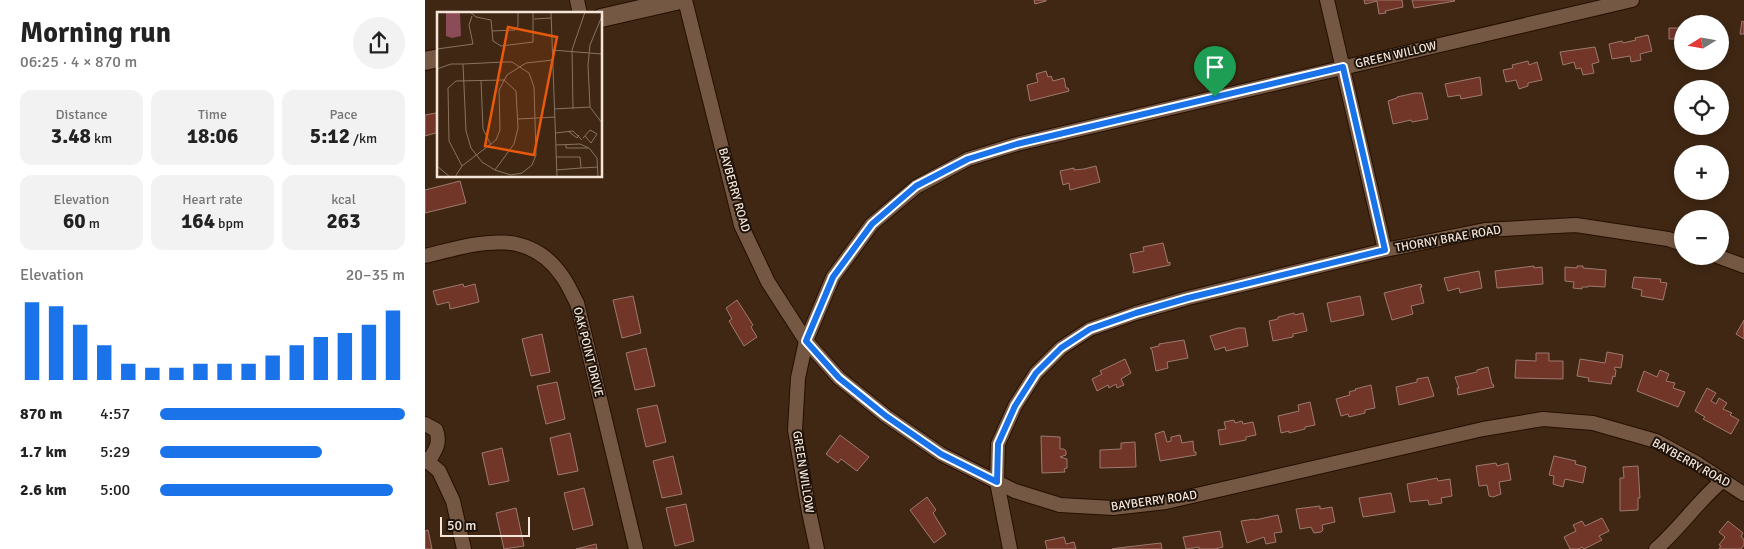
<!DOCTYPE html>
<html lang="en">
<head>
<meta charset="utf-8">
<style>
  body { margin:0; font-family:Signika,sans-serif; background:#f2f2f2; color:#222; height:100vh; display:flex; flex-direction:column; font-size:19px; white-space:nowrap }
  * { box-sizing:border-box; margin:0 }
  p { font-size:16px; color:#767676 }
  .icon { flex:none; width:28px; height:28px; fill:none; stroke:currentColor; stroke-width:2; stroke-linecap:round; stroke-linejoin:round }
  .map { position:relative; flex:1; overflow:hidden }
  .panel { display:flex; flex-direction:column; background:#fff; width:425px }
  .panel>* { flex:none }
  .needle { width:32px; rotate:259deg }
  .fabs { position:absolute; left:1249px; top:15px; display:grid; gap:10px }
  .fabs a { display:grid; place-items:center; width:55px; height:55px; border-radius:50%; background:#fff; box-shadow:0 2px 8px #0003; font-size:25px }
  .scale { position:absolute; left:15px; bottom:12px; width:90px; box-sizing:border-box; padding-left:5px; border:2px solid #f6e6da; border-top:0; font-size:14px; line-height:18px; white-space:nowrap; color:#f6e6da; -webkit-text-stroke:4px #1e130a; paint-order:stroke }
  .pin { position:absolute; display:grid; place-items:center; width:42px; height:42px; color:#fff; margin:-51px -21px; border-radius:50% 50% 50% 0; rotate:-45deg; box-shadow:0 0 5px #0007 }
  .pin .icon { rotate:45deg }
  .round { display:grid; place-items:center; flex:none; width:52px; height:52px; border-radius:26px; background:#f2f2f2 }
  .headline { display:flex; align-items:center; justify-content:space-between; height:85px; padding:0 20px }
  h1 { font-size:28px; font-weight:700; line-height:38px }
  .figures { display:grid; grid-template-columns:repeat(3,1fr); gap:8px; height:85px; padding:5px 20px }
  .figures div { display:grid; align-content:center; border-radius:12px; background:#f2f2f2; text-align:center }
  .figures b { font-size:21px; font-weight:700 }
  .figures small { font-size:14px; font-weight:400 }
  .figures p { font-size:14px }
  .chart { height:140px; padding:10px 20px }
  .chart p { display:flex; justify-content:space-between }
  .chart svg { width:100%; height:90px; margin-top:5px; stroke:#1a73e8; stroke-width:6 }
  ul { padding:0 20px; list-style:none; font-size:16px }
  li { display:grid; grid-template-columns:80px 60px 1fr; align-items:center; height:38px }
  li i { height:12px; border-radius:6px; background:#1a73e8 }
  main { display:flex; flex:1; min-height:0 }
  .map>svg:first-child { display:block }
  .building { fill:#723629; stroke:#9e7970 }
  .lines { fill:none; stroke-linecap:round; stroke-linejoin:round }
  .minor-casing { stroke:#250f00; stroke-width:16 }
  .tertiary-casing { stroke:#250f00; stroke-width:20 }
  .minor { stroke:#745843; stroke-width:14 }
  .tertiary { stroke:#745843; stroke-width:18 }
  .route-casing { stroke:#fff; stroke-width:10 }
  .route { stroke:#1a73e8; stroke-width:6 }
  .labels { text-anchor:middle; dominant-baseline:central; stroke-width:4; stroke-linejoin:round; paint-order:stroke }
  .street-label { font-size:12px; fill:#f6e6da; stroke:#1e130a }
  .inset-road { fill:none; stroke:#887363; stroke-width:1 }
  .view { fill:#e8590c; fill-opacity:0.15; stroke:#e8590c; stroke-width:2.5 }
  .inset-edge { fill:none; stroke:#f6e6da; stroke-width:2.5 }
</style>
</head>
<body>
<main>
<section class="panel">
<div class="headline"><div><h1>Morning run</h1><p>06:25 · 4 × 870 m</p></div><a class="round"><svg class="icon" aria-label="share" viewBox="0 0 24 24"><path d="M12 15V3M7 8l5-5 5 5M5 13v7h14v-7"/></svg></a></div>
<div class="figures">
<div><p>Distance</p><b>3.48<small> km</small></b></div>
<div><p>Time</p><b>18:06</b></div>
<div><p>Pace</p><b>5:12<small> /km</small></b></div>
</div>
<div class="figures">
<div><p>Elevation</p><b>60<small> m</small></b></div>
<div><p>Heart rate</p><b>164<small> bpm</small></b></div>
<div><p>kcal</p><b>263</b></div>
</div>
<div class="chart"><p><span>Elevation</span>20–35 m</p>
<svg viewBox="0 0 160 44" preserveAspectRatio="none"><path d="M5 44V6M15 44V8M25 44V17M35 44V27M45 44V36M55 44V38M65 44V38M75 44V36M85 44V36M95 44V36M105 44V32M115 44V27M125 44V23M135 44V21M145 44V17M155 44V10"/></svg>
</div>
<ul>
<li><b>870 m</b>4:57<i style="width:100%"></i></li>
<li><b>1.7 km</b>5:29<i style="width:66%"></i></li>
<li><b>2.6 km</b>5:00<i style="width:95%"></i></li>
</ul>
</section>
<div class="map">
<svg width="1319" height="549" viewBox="0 0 1319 549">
  <rect width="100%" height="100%" fill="#3f2713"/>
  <!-- building -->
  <g class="building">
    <path d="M609,0H621V1L610,4Z"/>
    <path d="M939,0H977L978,7L960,11L961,13L954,14L952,1L940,4Z"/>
    <path d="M987,0H1029L1030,1L989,8Z"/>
    <path d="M1317,21L1319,22V34H1315Z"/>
    <path d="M1244,28H1258V48H1252V39H1244Z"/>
    <path d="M1223,35L1227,51L1215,54L1216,60L1206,62L1205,56L1187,59L1184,44L1197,41L1198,43L1211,40L1210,38Z"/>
    <path d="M1170,47L1174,62L1167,64L1169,73L1158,75L1156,68L1151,69L1149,62L1138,65L1135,52Z"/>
    <path d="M1103,61L1104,65L1112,62L1117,80L1103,83V86L1094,89L1091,80L1081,82L1078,70L1088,68L1087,65Z"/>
    <path d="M621,71L623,77L626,76L628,81L639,78L641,88H643L644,91L605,101L602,85L613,82L611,74Z"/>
    <path d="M1055,77L1057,95L1036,99L1035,95L1023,97L1020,84Z"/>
    <path d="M990,93H997L1003,119L987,122L986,120L968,124L963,101L972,98V97Z"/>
    <path d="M11,113L14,132L0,136V115Z"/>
    <path d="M671,166L675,182L645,190L644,183L638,185L635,171L649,168V170L659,169Z"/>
    <path d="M35,181L41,203L0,213V190Z"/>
    <path d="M738,243L743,263L745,262V265L708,273V270H709L705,254L719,251L718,247Z"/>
    <path d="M1109,266V268L1117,267L1118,284L1072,288L1070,271Z"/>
    <path d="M1152,266H1158V268L1181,270L1180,287L1163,286V287H1157V289L1148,288L1149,282L1140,281V267L1152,268Z"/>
    <path d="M1054,271L1057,288L1035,293L1034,288L1023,291L1019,278Z"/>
    <path d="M1209,277L1236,279L1235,282L1242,283L1238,300L1216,296L1217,290L1207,288Z"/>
    <path d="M38,284L39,287L50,284L54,302L25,309L24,302L12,305L8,291Z"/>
    <path d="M996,284L997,287H995L999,303L986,306L988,314L967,320L959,293Z"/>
    <path d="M208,296L216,333L197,338L188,300Z"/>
    <path d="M935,296L939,315L906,322L902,303Z"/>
    <path d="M312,300L328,325L326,327L332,337L319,346L304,321L307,319L301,308Z"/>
    <path d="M869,313L870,315L878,313L882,331L868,334V337L848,341L844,321L853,319V317Z"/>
    <path d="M1319,320V339L1311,334Z"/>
    <path d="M813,328H820L823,346L801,351L800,347L790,350L785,336Z"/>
    <path d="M117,334L125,372L106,376L97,339Z"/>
    <path d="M759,340L763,358L742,362L743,368L731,371L727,350L725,348L734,346V344Z"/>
    <path d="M221,348L230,386L210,390L201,353Z"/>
    <path d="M1182,352L1198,355L1196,368L1190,367L1189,369L1191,370L1190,377L1188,376L1186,384L1163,381L1164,378L1152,376L1155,359L1180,363Z"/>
    <path d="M1111,353H1124V361H1138V379L1090,378L1091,360L1111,361Z"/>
    <path d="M700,359L706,373L696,379L699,385L692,388L691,384L684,388L683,385L672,391L667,379L677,374L675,371Z"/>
    <path d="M1063,367L1067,384H1068L1069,387L1033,395L1032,388H1034L1030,377L1052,372V370Z"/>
    <path d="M1235,370L1244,374L1241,381L1250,383L1248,388L1260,392L1253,407L1212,391L1219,371L1232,377Z"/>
    <path d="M1003,377L1009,396L974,405L971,387L992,382V379Z"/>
    <path d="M132,382L140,419L121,424L112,386Z"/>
    <path d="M946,385L950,408L940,410V413L924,417L923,414L916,416L911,399L925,395L924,392L931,390L930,389Z"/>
    <path d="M1282,388L1291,393L1286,401L1291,404L1294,398L1302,403L1298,409L1307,413L1305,415L1314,420L1306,434L1278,419L1280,417L1270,411Z"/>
    <path d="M885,402L890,425L880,427V429L864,433V431L856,433L853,416L874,411L873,405Z"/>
    <path d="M232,405L241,442L221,447L212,409Z"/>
    <path d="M809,420L810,423L817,421L818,424L828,422L831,435L821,437V440L795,445L793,430L801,429L799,422Z"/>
    <path d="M739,431L742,442L746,441V437L755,435L757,443L768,441L769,452H771V455L735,461L730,434Z"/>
    <path d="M145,433L153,471L133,475L125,438Z"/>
    <path d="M415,435L444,457L432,471L416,459L413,463L401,454Z"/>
    <path d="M616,436L635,437V449H639L641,451V455L635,457L642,459V468L639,469L640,472L617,473Z"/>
    <path d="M710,442L711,467L675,468V450L696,449V443Z"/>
    <path d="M77,448L84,481L64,485L57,453Z"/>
    <path d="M248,456L257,494L237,498L228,461Z"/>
    <path d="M1129,456L1151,461L1150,464L1161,467L1158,483L1140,479L1138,487L1128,484L1129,476L1124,475Z"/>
    <path d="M1071,463L1072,466L1083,463L1086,480L1074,482L1076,494L1068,497L1064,496L1062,485L1054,486L1051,466Z"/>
    <path d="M1213,466L1215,498H1213V510L1195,511V478H1199L1198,467Z"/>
    <path d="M1012,478L1013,481L1025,479L1027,496L1016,498L1017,503L1004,505L1003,500L985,502L982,484Z"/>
    <path d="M159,488L168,525L148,530L139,493Z"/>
    <path d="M966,493L970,512L938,517L934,498Z"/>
    <path d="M502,497L511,510L508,513L521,534L509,543L485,510Z"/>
    <path d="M261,504L269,541L250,546L241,508Z"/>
    <path d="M895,506V509L907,507L910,522L897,525L898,530L896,532L889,533L886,527L875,529L871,509Z"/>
    <path d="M91,508L99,546L79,549L71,513Z"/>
    <path d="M853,515L857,532L849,533L851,542L841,544L839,537L822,543L816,521L830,519V520Z"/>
    <path d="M1177,518L1184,531L1174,536L1177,540L1159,549L1157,547L1154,549H1145L1139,537L1151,531L1148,525L1157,521L1160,526Z"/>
    <path d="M1303,521L1318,533L1316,536L1319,540V545L1316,549H1294L1296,546L1294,545L1300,537L1294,532Z"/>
    <path d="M3,530L7,549H0V531Z"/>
    <path d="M795,531L798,547L790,549H774V547L761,549L758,537Z"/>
    <path d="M639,537L641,544L649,542L651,549H622L620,541Z"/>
    <path d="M736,543L737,549H687L693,548Z"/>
    <path d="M171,544L172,549H151Z"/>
  </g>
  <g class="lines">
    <!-- minor casing -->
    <g class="minor-casing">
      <g id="minor">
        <path d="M152,0L155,14"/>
        <path d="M260,0L316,225L343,282L381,341L414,378L461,416L516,454L590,491L635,505L688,508L741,502L1058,429L1118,419L1168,423L1231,441L1273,464L1319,494"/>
        <path d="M902,0L960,250"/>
        <path d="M0,256C50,244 102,225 137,276C143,284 147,294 152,303L211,549"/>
        <path d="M1292,256L1319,266"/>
        <path d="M0,424L11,430C16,443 10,451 3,462"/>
        <path d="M0,459L14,471L28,501L39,549"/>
        <path d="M392,549L384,512L370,430L373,378L381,341L408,277L447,224L491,187L543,159L592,144L1207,0"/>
        <path d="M585,549L572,482L573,444L590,406L611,373L636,348L665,329L711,313L763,298L960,250L1060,230L1151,225L1243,239L1258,244"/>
        <path d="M1231,549C1255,528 1273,501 1298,480"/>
      </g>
    </g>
    <!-- tertiary casing -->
    <g class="tertiary-casing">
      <g id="tertiary">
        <path d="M176,18L255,0"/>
        <path d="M0,61L14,58"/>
      </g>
    </g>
    <!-- minor -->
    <use href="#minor" class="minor"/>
    <!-- tertiary -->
    <use href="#tertiary" class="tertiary"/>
  </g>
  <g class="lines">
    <!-- route casing -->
    <g class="route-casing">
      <path id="route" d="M918,67L960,250L763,298L711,313L665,329L636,348L611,373L590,406L573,444L572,482L516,454L461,416L414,378L381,341L408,277L447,224L491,186L543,159L592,144Z"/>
    </g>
    <!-- route -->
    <use href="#route" class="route"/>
  </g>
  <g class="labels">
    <!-- street labels -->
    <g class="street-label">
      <text transform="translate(971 55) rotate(-13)">GREEN WILLOW</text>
      <text transform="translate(309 190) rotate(74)">BAYBERRY ROAD</text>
      <text transform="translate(1023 239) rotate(-10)">THORNY BRAE ROAD</text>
      <text transform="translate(163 352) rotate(76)">OAK POINT DRIVE</text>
      <text transform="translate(1266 463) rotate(29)">BAYBERRY ROAD</text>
      <text transform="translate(378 472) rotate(81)">GREEN WILLOW</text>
      <text transform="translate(729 501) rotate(-8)">BAYBERRY ROAD</text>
    </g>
  </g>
  <!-- overview -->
  <g transform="translate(12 12)">
    <rect width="165" height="165" fill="#3f2713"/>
    <path d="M9,0H23L24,24L15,26L9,24Z" fill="#8b4b57"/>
    <path class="inset-road" d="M33,0L39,5L54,8L56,29L64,34L96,30V0M114,0L120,165M165,4L153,33L151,53L153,95L165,111M97,7L114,6M0,17V0M55,19L78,18L81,14V0M0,37L36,32L32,13L35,4M115,38L165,42M0,57L14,52H26L67,50H75L92,61L97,75L99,143L95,153L85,161L74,163L58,158L45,150L34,136L29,119L26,52M44,68L46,117L54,133M117,97L153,95M136,97L135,38L148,0M81,107L118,105M131,119L140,126L142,123M118,121L136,119L145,128M146,126L153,118L160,122L154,131L148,124M119,133L143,132L152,136L160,146L161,165M129,133V136H151M119,145H143L144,156L119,158M0,154L13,165M25,154L12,129L11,76L19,69L67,68L79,79L81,116L77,132L58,158M144,156L161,155M18,165L25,154L59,128L63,118L62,78L70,63L89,51L116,48"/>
    <path class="view" d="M71,15L120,25L97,143L48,134Z"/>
    <rect width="165" height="165" class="inset-edge"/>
  </g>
</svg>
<div class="fabs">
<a><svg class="needle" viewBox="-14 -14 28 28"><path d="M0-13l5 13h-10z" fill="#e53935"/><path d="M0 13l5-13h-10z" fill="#767676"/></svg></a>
<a><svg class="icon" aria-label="locate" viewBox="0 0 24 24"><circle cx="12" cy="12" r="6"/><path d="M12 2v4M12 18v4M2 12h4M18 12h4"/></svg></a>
<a>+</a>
<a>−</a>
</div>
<div class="scale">50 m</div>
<div class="pin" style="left:790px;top:97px;background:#1e9e55"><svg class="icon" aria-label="arrive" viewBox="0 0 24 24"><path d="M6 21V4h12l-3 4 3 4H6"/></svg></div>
</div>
</main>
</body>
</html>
